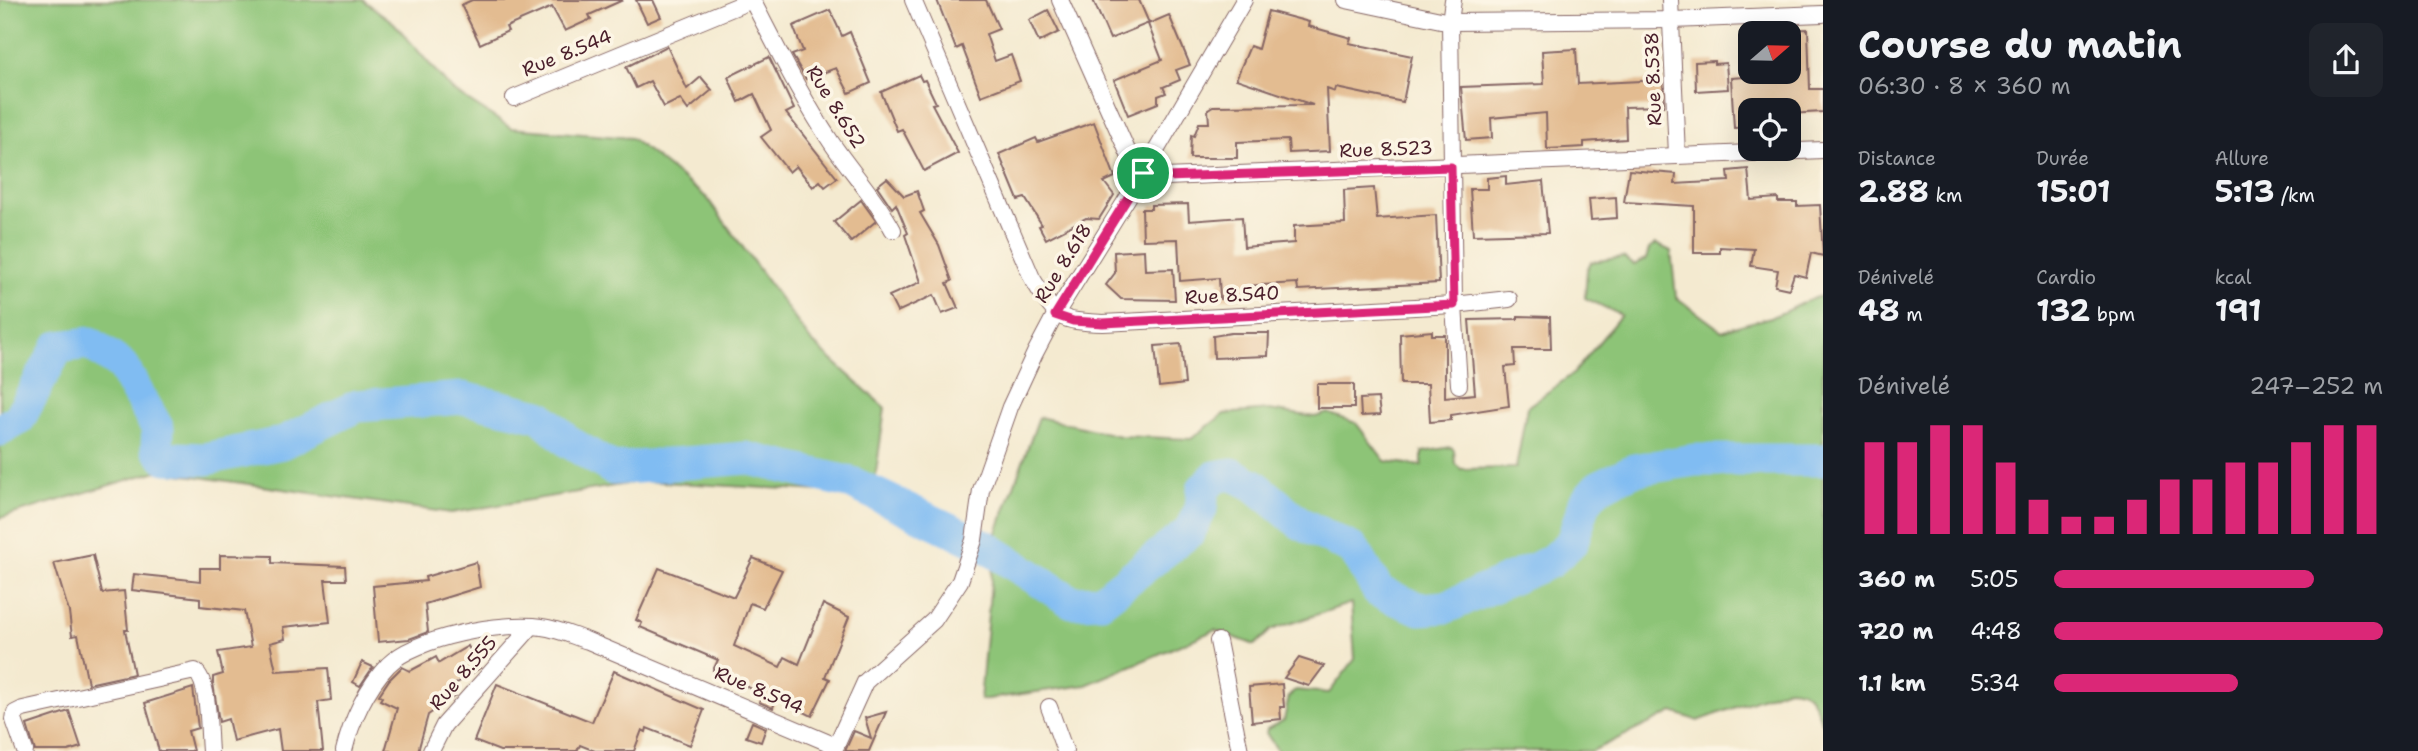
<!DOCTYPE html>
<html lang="fr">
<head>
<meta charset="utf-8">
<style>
  body { margin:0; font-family:"Shantell Sans",sans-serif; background:#20242c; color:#f1f3f6; height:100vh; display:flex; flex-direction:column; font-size:26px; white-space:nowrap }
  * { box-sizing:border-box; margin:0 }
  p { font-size:23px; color:#9ea1a6 }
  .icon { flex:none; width:38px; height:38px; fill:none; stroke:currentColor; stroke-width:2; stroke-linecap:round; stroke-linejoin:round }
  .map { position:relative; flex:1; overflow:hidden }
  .sheet { display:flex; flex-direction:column; background:#171b24; width:595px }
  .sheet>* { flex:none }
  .needle { width:46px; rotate:70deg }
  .tools { position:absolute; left:1738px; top:21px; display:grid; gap:14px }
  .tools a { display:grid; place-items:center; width:63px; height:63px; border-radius:14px; background:#171b24; box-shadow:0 7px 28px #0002; font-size:35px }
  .pin { position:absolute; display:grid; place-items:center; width:60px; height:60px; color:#fff; margin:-30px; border:4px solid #fff; border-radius:50%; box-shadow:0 2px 7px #0007 }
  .round { display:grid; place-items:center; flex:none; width:74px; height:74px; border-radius:14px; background:#20242c }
  .head { display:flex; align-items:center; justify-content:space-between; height:119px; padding:0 35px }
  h1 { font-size:38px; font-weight:700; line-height:52px }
  .stats { display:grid; grid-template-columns:repeat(3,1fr); gap:10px; height:119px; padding:7px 35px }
  .stats div { display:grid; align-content:center }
  .stats b { font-size:30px; font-weight:700 }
  .stats small { font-size:19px; font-weight:400 }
  .stats p { font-size:19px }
  .chart { height:196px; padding:14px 35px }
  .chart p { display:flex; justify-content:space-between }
  .chart svg { width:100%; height:126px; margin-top:7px; stroke:#db2777; stroke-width:6 }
  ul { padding:0 35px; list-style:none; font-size:23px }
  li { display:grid; grid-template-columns:112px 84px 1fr; align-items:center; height:52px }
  li i { height:18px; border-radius:9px; background:#db2777 }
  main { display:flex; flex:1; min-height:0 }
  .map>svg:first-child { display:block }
  .green { fill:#8dc477; stroke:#6c7251; stroke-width:2 }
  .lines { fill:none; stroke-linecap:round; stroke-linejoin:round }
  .river { stroke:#80bcf2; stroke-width:33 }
  .building { fill:#e3bc91 }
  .street-casing { stroke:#866665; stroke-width:18 }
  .street { stroke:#fff; stroke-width:16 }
  .route-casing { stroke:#fff; stroke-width:14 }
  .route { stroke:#db2777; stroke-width:9 }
  .labels { text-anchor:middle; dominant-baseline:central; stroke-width:7; stroke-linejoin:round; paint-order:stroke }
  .street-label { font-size:19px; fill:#4a1f2b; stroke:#fcf5e5 }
</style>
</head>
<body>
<main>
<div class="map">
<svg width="1823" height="751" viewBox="0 0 1823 751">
  <rect width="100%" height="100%" fill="#fcf5e5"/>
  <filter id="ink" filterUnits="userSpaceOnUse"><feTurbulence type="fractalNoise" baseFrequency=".0143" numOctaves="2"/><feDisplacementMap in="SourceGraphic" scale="14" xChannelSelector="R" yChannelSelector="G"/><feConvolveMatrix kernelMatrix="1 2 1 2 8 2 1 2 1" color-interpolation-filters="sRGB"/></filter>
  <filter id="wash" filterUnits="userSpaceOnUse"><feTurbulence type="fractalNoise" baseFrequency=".00686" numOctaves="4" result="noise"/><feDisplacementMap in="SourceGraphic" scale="28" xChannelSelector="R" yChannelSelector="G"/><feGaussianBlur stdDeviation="1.57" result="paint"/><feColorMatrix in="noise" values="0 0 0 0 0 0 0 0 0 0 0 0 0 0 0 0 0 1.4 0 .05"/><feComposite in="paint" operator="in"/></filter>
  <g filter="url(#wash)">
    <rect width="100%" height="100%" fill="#f4ead0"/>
    <!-- green -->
    <g class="green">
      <path d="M0,0H363L394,23L452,90L511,128L631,138L707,198L811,341L885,408L873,494L644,481L451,513L157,471L0,518Z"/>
      <path d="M1656,244L1671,251L1676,297L1722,331C1740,324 1753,322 1771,317C1789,312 1804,299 1823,296V724C1813,704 1813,688 1788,688L1698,721L1673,712L1592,751H1278L1266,733L1267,729L1284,720L1289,696L1296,690L1329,693L1355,659L1351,603L1271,630L1255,645L1215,630L1086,685L980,700L995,538L1039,417L1120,436L1191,439L1224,414L1269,410L1315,417L1328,413L1356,423L1385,461L1422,466V452L1451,447L1454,450L1455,464L1461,469L1516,468L1527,407L1574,373L1621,315L1585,298L1587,270L1591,262L1623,257L1634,265L1646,259L1649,249Z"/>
    </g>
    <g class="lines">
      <!-- river -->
      <path class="river" d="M0,430L19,419L58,347L90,343L122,366L158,429L157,448L166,458L205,459L282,443L357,406L463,398L540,416L569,442L613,469L746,458L852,483L987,547L1072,602L1101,601L1143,568L1189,532L1201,509L1203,489L1215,477L1232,474L1254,485L1300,523L1354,550L1379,592L1420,609L1446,607L1550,562L1572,542L1585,502L1598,487L1634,470L1695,460H1823"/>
    </g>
    <g id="blocks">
      <!-- building -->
      <g class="building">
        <path d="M472,0H623L589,15L591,19L565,31L552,7L506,27L508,31L480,44L461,5Z"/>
        <path d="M636,0H653L661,17L647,23Z"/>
        <path d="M937,0H986L999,29L986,34L995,61L1011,55L1020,81L981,96L962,46L956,49Z"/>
        <path d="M1093,0H1139L1149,23L1110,39Z"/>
        <path d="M830,10L842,36L850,32L871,83L849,93L836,68L806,79L792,55L803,51L793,26Z"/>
        <path d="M1048,10L1059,32L1039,42L1029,20Z"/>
        <path d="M1268,11L1309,22L1308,26L1351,38L1349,43L1412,56L1403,102L1336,88L1335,92L1327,89L1330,151L1289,153L1288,140L1237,142V158H1190L1191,135L1194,136L1199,123H1209L1208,109L1213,106L1313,105L1236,79L1250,46L1258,49Z"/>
        <path d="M1169,15L1190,65L1176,70L1180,80L1163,87L1166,93L1158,96V103L1128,115L1114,80L1162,60L1148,24Z"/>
        <path d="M1808,29L1810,89H1823V112L1788,114V110H1750V127L1734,128L1731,78L1788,74V30Z"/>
        <path d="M667,46L687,89L701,77L712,90L688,110L680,99L664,107L650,81L636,88L626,67Z"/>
        <path d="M1576,49L1578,84L1663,80L1664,106L1625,107L1626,139L1584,142V147L1547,149L1546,113L1491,118L1492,138L1466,140L1461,87L1544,84L1542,51Z"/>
        <path d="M769,57L794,109L786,113L837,178L825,187L820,181L813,187L796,166L789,172L761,137L771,130L754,94L739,102L728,77Z"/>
        <path d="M1714,61V64L1726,63L1728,89L1696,91L1695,62Z"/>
        <path d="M919,75L922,81L925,80L936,103L932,104L958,153L924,171L902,129L897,131L881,92Z"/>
        <path d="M1094,122L1115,177L1104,182L1114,195L1099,219L1086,218L1046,239L1039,226L1042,225L1025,198L1018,200L999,154L1036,138L1038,142Z"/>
        <path d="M1748,169L1751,200L1778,198V202H1797V206L1820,205L1823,256L1811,253L1806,277L1794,274L1789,289L1775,286L1778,270L1751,266L1754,249L1720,247V253H1694V206L1624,202L1629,170L1676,174L1675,184L1729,181L1728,171Z"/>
        <path d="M1506,176V185L1543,181L1548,233L1473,235L1470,189H1487V178Z"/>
        <path d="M887,178L904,196L917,191L924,211L920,213L939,245L952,281L947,283L958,308L942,314L934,295L897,312L889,296L921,282L905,235L908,233L896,204L892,208L877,186Z"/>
        <path d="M1374,188L1377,219L1436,215L1439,283L1298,290L1297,283L1244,286V298L1220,299L1219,278L1180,281L1178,239L1143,240L1142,209H1151V205L1188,204L1189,221L1242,217L1244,247L1294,243V226L1345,223L1344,190Z"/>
        <path d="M1616,197L1617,218L1591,220L1589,199Z"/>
        <path d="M861,200L876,221L851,242L834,222Z"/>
        <path d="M1144,250L1145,270L1173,269L1175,300L1121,299L1106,285L1115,273L1114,252Z"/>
        <path d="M1518,316L1550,317L1551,349H1514L1515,366L1505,367L1509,406L1451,415V420L1430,422L1428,384H1401L1400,334L1432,331V335H1445V397L1475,394L1469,320L1518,319Z"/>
        <path d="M1231,333H1269L1268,356L1214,358L1213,336Z"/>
        <path d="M1181,344L1185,384L1159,387L1155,346Z"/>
        <rect x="1317" y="384" width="37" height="24"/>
        <path d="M1378,398L1380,415L1361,416L1360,399Z"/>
        <path d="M93,555L102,593L124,591L128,630H125L134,674L88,684L78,635L72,636L69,612L54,563Z"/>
        <path d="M220,555L272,556V563L345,566L346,580H325L330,622L283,627L285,639L270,643L276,671L328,668L331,700L318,702L323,751H281L278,729L233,741L228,719L219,722L213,683V677L223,674L218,652L251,647L244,611L200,606V598L132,590L134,574L200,581V568H220Z"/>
        <path d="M753,558L782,570L763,608L750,603L734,646L780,667L785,657L799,664L823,604L849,617L825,677L830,679L812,716L776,698L773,708L759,702L762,694L713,670L718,660L640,627L642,623L636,620L659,568L734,597Z"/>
        <path d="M476,562L480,587L425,604L428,632L409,639L378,642L373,586L426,581L425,577Z"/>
        <path d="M468,646L480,668L451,687L455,696L428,715L418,751H385L397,708L380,700L382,697L379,695L389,680L402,667L410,671L436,657L439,663Z"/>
        <path d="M1299,658L1324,666L1309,686L1284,678Z"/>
        <path d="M362,662L373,667L360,686L353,682Z"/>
        <path d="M614,671L704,710L690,745L647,728L646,732L642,730L634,751H595L580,745L577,751H500L474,741L497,684L592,722Z"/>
        <path d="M1282,684L1284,707H1280L1281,719L1252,722L1249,687Z"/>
        <path d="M193,688L198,728L188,731L193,751H159L145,703Z"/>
        <path d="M69,711L81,747L68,751H35L27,725Z"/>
        <path d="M886,712L869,751H845L854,731L871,738L865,718Z"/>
        <path d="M752,722L766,728L761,742L746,737Z"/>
      </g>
    </g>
  </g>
  <g filter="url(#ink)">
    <use href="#blocks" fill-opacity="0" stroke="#866665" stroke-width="2"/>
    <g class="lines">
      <!-- street casing -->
      <g class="street-casing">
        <g id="street">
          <path d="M752,0C777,48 801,97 831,142C851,172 876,198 893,230"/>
          <path d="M913,0L1032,278C1057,318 1055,321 1103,323L1454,305L1450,22L1453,0"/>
          <path d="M1060,0L1130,157L1143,173L1166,177L1823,150"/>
          <path d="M1346,0L1450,22L1672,20L1823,14"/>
          <path d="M1670,0L1677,155"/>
          <path d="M514,98L752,0"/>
          <path d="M1459,385L1454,305L1509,299"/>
          <path d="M1218,641L1240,751"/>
          <path d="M1049,707L1065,751"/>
          <path d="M25,751L14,720L15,713L23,709L195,671C210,683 208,731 210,751"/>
          <path d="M344,751C351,721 367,687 388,665C416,637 504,621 542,627C558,629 573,636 588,641L836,746L865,682L934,620L960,581L974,540L981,490L1010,407L1035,353L1055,315L1143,173L1244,0"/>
          <path d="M431,751L444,725L532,626"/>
        </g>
      </g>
      <!-- street -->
      <use href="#street" class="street"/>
    </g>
  </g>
  <g class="lines" filter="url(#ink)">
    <!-- route casing -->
    <g class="route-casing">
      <path id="route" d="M1451,167L1454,305L1103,323L1073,321L1055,315L1143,173L1166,177Z"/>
    </g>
    <!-- route -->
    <use href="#route" class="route"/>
  </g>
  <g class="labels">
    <!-- street labels -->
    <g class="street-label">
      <text transform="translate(567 53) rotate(-22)">Rue 8.544</text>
      <text transform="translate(1653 79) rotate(-92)">Rue 8.538</text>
      <text transform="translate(836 107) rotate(58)">Rue 8.652</text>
      <text transform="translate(1386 149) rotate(-2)">Rue 8.523</text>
      <text transform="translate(1063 263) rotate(-58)">Rue 8.618</text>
      <text transform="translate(1232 295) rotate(-3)">Rue 8.540</text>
      <text transform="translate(463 673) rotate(-49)">Rue 8.555</text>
      <text transform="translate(759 690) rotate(23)">Rue 8.594</text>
    </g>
  </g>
</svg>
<div class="tools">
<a><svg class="needle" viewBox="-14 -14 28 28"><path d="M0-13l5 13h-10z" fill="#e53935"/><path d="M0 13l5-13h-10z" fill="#9ea1a6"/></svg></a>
<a><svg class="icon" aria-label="locate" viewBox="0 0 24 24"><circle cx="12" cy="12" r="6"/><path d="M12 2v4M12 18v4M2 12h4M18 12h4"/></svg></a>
</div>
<div class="pin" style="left:1143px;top:173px;background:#1e9e55"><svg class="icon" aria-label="arrive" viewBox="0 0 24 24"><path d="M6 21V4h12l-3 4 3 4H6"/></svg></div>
</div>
<section class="sheet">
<div class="head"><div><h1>Course du matin</h1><p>06:30 · 8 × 360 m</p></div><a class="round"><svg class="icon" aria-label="share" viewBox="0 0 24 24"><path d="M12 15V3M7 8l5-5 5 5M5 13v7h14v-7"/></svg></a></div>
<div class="stats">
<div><p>Distance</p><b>2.88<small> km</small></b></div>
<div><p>Durée</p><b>15:01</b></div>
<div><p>Allure</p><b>5:13<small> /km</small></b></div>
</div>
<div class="stats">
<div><p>Dénivelé</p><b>48<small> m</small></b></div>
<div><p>Cardio</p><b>132<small> bpm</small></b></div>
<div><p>kcal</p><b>191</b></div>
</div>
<div class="chart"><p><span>Dénivelé</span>247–252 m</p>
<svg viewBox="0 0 160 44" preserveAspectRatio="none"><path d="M5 44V12M15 44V12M25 44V6M35 44V6M45 44V19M55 44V32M65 44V38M75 44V38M85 44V32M95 44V25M105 44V25M115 44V19M125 44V19M135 44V12M145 44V6M155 44V6"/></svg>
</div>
<ul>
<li><b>360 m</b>5:05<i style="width:79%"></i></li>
<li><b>720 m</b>4:48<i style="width:100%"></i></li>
<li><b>1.1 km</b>5:34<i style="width:56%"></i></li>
</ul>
</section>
</main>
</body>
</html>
